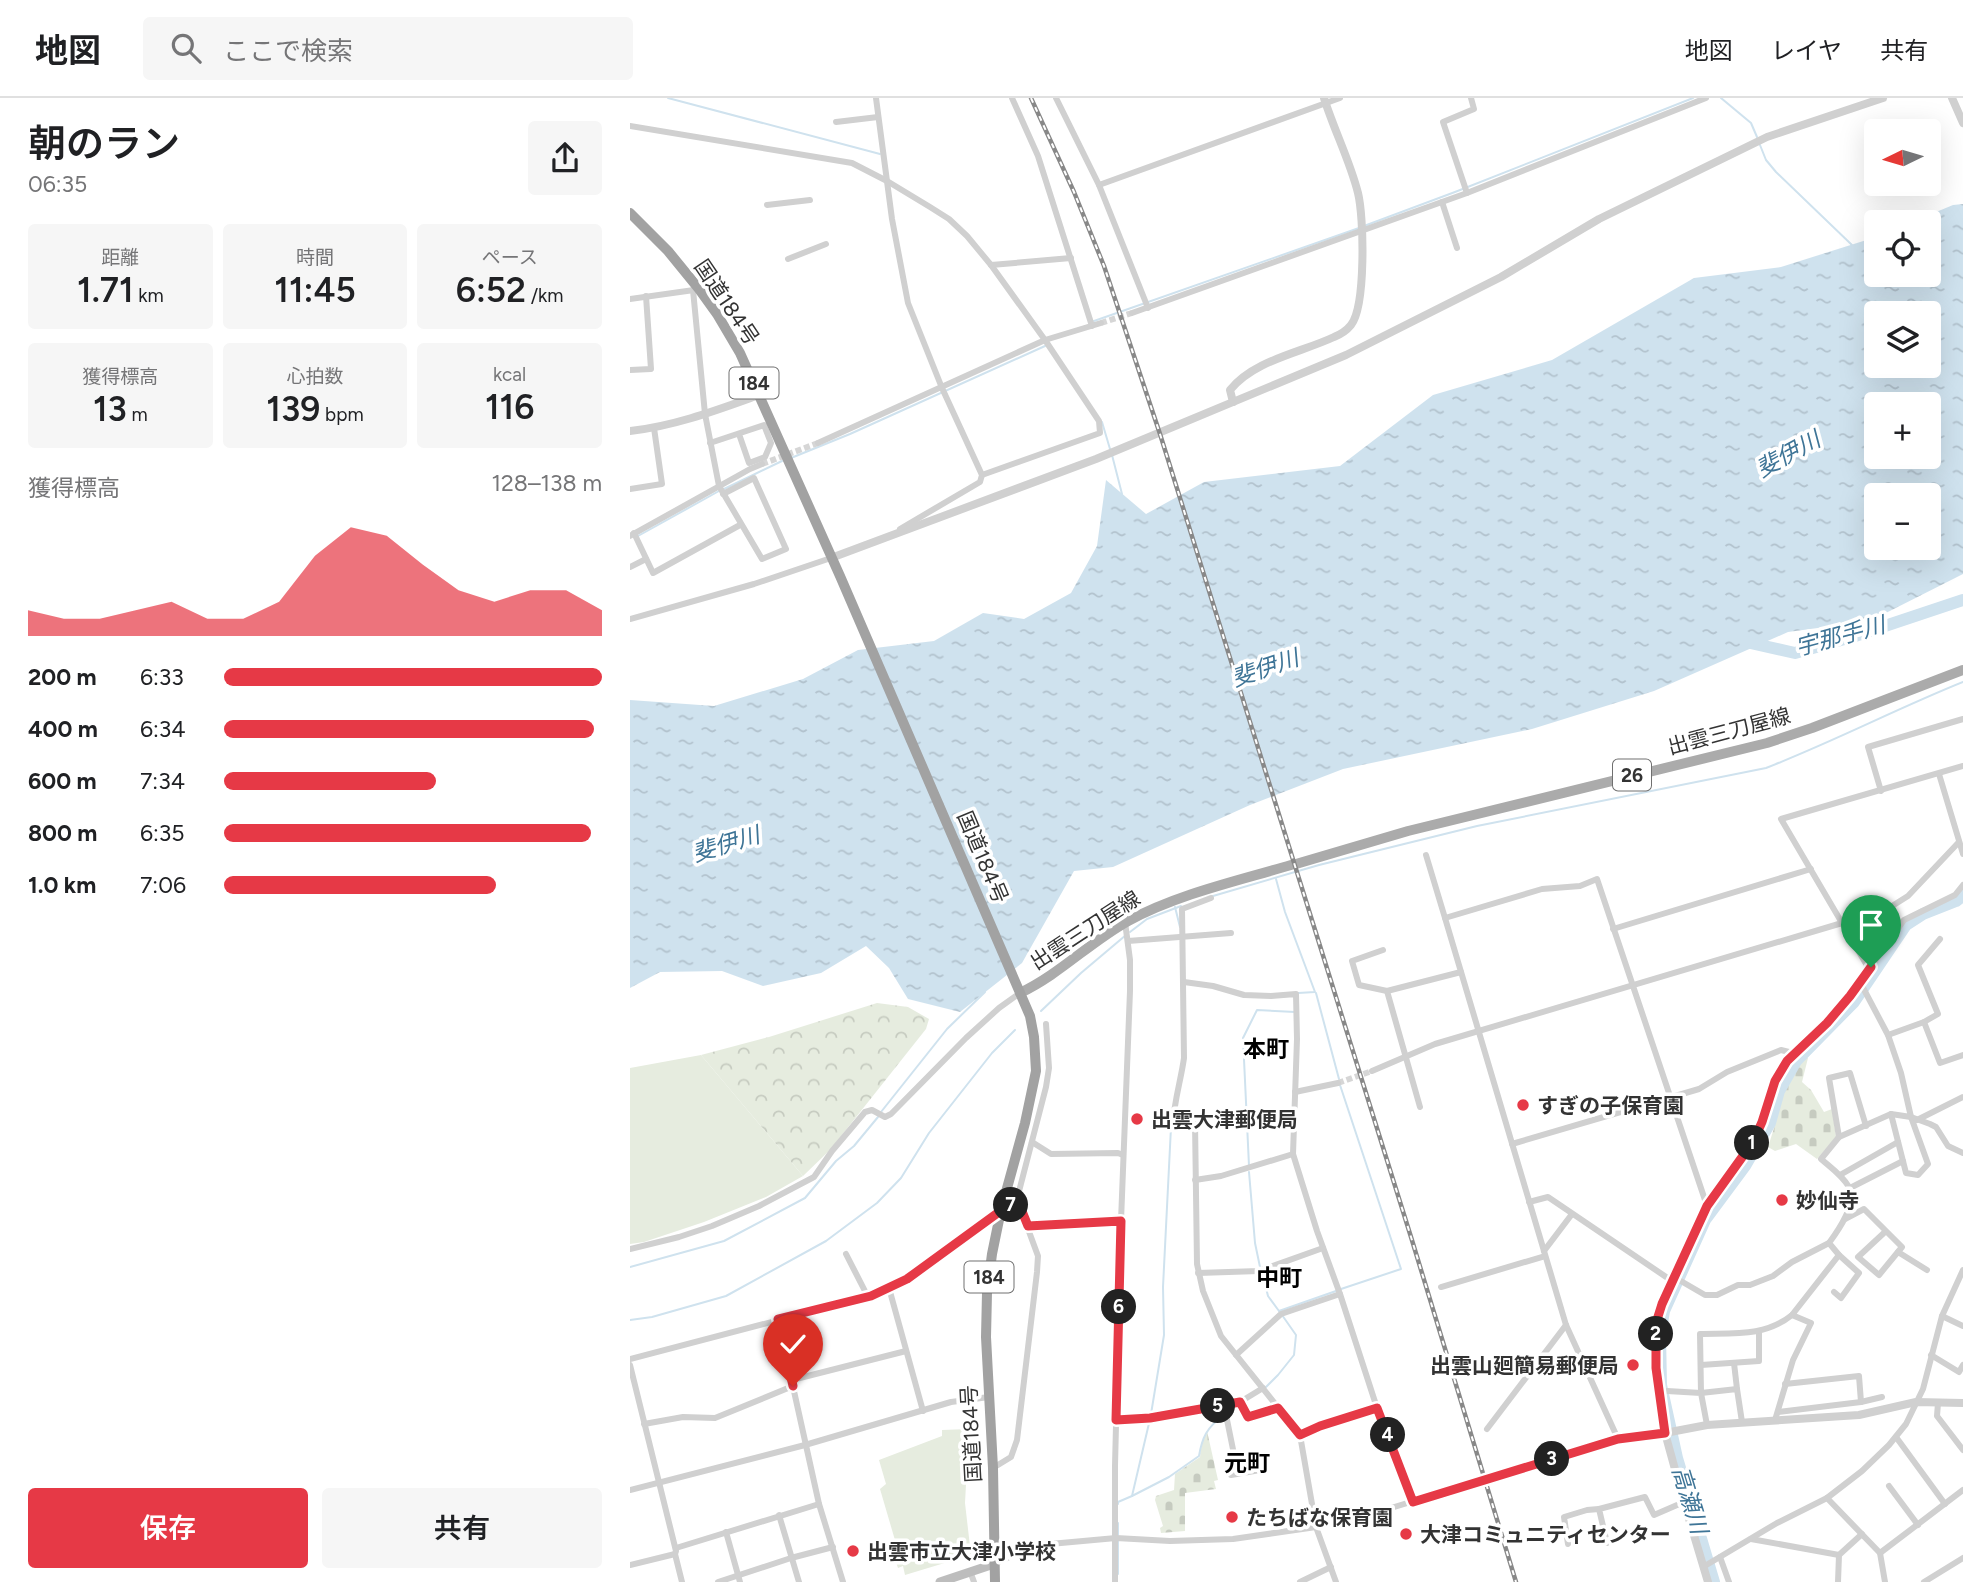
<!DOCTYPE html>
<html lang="ja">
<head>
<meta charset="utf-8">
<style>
  body { margin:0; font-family:Figtree,"Noto Sans JP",sans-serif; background:#f6f6f6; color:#202124; height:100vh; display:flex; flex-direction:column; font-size:26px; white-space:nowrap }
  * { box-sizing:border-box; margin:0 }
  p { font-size:23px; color:#757577 }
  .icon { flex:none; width:38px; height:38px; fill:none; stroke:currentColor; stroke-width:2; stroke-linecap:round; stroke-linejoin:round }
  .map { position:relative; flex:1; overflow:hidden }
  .drawer { display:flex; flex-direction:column; background:#fff; width:630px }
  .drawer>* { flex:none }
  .needle { width:46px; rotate:265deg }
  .buttons { position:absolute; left:1234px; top:21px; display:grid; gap:14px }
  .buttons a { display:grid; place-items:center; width:77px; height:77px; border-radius:7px; background:#fff; box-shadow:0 7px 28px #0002; font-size:35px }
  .pin { position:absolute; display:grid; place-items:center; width:60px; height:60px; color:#fff; margin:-72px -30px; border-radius:50% 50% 50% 0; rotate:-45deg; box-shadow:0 0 7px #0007 }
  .pin .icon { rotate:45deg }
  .km { position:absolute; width:35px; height:35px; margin:-18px; border-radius:50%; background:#222; color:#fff; font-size:19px; line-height:35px; text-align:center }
  .round { display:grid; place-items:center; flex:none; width:74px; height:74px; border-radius:7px; background:#f6f6f6 }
  .head { display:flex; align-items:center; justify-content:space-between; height:119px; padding:0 28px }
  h1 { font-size:38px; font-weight:600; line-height:52px }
  .stats { display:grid; grid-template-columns:repeat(3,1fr); gap:10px; height:119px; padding:7px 28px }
  .stats div { display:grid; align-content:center; border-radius:7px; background:#f6f6f6; text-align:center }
  .stats b { font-size:35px; font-weight:600 }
  .stats small { font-size:19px; font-weight:400 }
  .stats p { font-size:19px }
  .chart { height:196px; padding:14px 28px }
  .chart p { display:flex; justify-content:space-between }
  .chart svg { width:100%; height:126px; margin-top:7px; fill:#e63946; opacity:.7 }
  .cta { display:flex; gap:14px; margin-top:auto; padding:14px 28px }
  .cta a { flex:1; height:80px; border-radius:7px; background:#e63946; color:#fff; font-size:28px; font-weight:600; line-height:80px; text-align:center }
  .cta a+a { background:#f6f6f6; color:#202124 }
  ul { padding:0 28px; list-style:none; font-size:23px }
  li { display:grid; grid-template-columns:112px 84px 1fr; align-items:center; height:52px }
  li i { height:18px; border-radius:9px; background:#e63946 }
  header { display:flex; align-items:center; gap:42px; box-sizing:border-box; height:98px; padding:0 35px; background:#fff; border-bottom:2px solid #e0e0e0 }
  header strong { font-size:33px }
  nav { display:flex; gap:38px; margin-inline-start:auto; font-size:24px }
  .search { width:490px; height:63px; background:#f6f6f6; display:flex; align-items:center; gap:18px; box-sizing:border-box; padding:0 24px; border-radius:7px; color:#757577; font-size:26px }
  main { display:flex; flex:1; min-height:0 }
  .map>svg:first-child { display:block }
  .grass { fill:#e6ecdf }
  .cemetery { fill:url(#cemetery-stones) }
  .park { fill:url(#park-crowns) }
  .water { fill:url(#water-ripples); fill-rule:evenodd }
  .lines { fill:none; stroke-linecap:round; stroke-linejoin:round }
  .stream { stroke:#cfe2ee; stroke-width:2 }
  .river { stroke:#cfe2ee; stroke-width:12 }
  .minor-tunnel { stroke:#d6d6d6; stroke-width:6; stroke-dasharray:6 3; stroke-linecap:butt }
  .minor { stroke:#d0d0d0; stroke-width:6 }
  .tertiary { stroke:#d0d0d0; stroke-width:8 }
  .secondary { stroke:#bdbdbd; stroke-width:9 }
  .primary { stroke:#ababab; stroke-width:10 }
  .trunk { stroke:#a2a2a2; stroke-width:10 }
  .rail-casing { stroke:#888; stroke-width:4.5 }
  .rail { stroke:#fff; stroke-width:2; stroke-dasharray:5; stroke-linecap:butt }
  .route-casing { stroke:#fff; stroke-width:14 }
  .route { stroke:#e63946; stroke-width:9 }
  .poi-dot { fill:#e63946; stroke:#fff; stroke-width:2.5 }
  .labels { text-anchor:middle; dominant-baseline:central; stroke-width:7; stroke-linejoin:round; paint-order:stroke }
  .shield { fill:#fff; stroke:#707070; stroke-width:2 }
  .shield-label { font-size:19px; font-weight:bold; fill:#333 }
  .street-label { font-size:21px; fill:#333; stroke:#fff }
  .poi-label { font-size:21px; font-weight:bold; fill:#333; stroke:#fff; text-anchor:start }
  .water-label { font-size:23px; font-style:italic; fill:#3f7597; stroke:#fff }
  .neighbourhood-label { font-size:23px; font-weight:bold; fill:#000; stroke:#fff }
</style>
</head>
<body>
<header>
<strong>地図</strong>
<div class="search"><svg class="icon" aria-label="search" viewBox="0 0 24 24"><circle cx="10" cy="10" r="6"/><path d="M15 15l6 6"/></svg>ここで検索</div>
<nav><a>地図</a><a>レイヤ</a><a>共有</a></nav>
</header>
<main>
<section class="drawer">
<div class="head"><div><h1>朝のラン</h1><p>06:35</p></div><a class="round"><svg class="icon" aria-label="share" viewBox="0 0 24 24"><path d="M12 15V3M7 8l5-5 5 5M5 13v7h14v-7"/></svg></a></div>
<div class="stats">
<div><p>距離</p><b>1.71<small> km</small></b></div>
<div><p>時間</p><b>11:45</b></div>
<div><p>ペース</p><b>6:52<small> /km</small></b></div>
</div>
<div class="stats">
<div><p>獲得標高</p><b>13<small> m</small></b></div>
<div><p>心拍数</p><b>139<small> bpm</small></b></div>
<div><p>kcal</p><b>116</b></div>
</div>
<div class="chart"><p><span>獲得標高</span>128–138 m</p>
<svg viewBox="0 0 160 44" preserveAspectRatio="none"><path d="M0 44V35L10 38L20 38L30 35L40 32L50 38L60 38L70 32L80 16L90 6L100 9L110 19L120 28L130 32L140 28L150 28L160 35V44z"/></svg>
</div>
<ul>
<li><b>200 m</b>6:33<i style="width:100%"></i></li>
<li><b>400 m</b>6:34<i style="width:98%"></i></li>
<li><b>600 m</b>7:34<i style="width:56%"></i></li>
<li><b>800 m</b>6:35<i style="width:97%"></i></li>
<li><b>1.0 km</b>7:06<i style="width:72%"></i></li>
</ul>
<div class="cta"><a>保存</a><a>共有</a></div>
</section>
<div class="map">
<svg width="1333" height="1484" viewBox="0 0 1333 1484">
  <defs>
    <pattern id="cemetery-stones" width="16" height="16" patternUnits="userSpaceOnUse" patternTransform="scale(1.75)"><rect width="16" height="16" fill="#e6ecdf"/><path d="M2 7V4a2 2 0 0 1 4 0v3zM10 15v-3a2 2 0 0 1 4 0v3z" fill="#c6cbc0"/></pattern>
    <pattern id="park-crowns" width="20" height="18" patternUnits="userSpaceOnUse" patternTransform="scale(1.75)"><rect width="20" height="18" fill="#e6ecdf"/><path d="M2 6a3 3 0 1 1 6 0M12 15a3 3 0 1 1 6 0" fill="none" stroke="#c6cbc0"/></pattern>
    <pattern id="water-ripples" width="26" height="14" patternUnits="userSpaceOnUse" patternTransform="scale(1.75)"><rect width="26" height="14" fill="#cfe2ee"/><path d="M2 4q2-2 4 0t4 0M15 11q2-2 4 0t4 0" fill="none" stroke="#b2c2cd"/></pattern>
  </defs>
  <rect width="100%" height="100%" fill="#fff"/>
  <!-- grass -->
  <g class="grass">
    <path d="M71,957L173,1078L136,1099L74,1124L14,1144L0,1146V970Z"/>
    <path d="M339,1331L335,1405L341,1457L275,1477L273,1468L268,1470L262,1452L267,1449L250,1391L256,1386L249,1362L312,1338V1332Z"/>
  </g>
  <!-- cemetery -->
  <g class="cemetery">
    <path d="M1173,957L1178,960L1172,984L1181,992L1194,1014L1202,1011L1206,1039L1187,1061L1166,1046L1145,1053L1138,1049L1145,1027L1141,1025C1148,1000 1156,977 1173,957Z"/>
    <path d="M577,1333L588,1382L584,1383L586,1391L555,1395V1433L531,1435L530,1430L533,1428L525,1402L526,1398L544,1392L545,1376L570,1359L572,1344Z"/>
  </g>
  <!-- park -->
  <path class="park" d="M247,905L278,909L299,921L296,931L200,1052L173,1078L71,957L139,939Z"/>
  <!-- water -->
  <path class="water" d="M1333,106V476L1240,523L1158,534L1024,593L902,631L713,671L620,707L483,769L444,773L392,865L330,914L278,901L259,870L236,848L191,875L133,888L92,873L30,874L0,890V602L84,608L173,581L228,552L304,543L353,515L394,521L441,495L467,448L476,382L516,416L574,384L710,368L803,297L922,262L1064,180L1151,169L1246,139V177H1298V124H1282L1323,107ZM1246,215H1298V268H1246ZM1246,306H1298V359H1246ZM1246,397H1298V450H1246Z"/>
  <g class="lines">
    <!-- stream -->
    <g class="stream">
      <path d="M38,0L250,56"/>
      <path d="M1091,0L1121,25L1127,39"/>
      <path d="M1130,47L1136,62L1146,74L1223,148"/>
      <path d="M734,128L825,94L1063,0"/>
      <path d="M464,223L729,130"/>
      <path d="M472,324L480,351"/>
      <path d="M482,357L492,396"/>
      <path d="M161,360L220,336L415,248"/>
      <path d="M94,391L152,363"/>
      <path d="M8,438L89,393"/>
      <path d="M646,781L655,814L685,894L668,895"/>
      <path d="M583,798L689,767L847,728L1136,670C1203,644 1266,611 1333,584"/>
      <path d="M545,809L550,829"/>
      <path d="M500,834L517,821L551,808"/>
      <path d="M686,895L709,981"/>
      <path d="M411,913L451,875L496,837"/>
      <path d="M710,987L771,1171L711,1191"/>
      <path d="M251,1014L317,931L355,894"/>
      <path d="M619,1068L613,940L627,912L665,914"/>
      <path d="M619,1074L625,1145L630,1169"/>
      <path d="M0,1169L94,1143L175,1100L206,1063L224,1048L248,1019"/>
      <path d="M632,1174L638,1198L649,1213"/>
      <path d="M649,1213L706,1193"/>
      <path d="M0,1222L22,1219L96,1198L196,1143L247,1105L271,1080L299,1035L362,955L385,932"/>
      <path d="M635,1290L648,1277L664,1257L666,1237L652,1217"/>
      <path d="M521,1316L534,1237L533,1189L541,1029"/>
      <path d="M597,1316L610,1307"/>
      <path d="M502,1398L539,1379L569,1358C572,1340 577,1329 592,1319"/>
      <path d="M488,1406V1404L502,1398L520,1321"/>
      <path d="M488,1425V1437"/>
      <path d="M488,1476V1443"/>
    </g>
    <!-- river -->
    <g class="river">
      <path d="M1116,544L1165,555L1225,538L1333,502"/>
      <path d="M1084,1484L1047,1360L1031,1287L1030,1237L1034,1213L1075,1122L1115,1068L1140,1025L1149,993L1166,963L1224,904L1276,827L1293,816L1326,803L1333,798"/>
    </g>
    <!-- minor-tunnel -->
    <g class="minor-tunnel">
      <path d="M471,225L502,215"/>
      <path d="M132,366L188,345"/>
      <path d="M708,985L742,973"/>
    </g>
    <!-- minor -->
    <g class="minor">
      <path d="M246,0L262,121L278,205L312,290L352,377L350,384L270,431"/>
      <path d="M382,0L408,58L462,228"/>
      <path d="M426,0L469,87L518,210"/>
      <path d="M206,24L248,19"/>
      <path d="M0,28L222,65L257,83L300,109L319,121L337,138L361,167L415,242L469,323L470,335L352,377"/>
      <path d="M469,87L710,0"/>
      <path d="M837,95L813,24L844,11L841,0"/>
      <path d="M812,104L827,150"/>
      <path d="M137,107L180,102"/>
      <path d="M158,161L196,146"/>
      <path d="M361,167L441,160"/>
      <path d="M63,192L75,316L89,388L132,461L156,451L124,380L93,396"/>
      <path d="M0,201L64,192"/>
      <path d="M502,215L837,95L1076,0"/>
      <path d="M0,272L21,271L16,198"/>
      <path d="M80,345L134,327L141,345L135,359L119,365L109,336"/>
      <path d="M188,345L415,242L471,225"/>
      <path d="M0,391L32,386L24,330"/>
      <path d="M4,435L23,475L110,427"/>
      <path d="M0,438L120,371L132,366"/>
      <path d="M0,469L16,461"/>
      <path d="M0,521L124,486L201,460"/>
      <path d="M1309,676L1333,756"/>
      <path d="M1251,693L1238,649L1333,621"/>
      <path d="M796,757L815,820"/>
      <path d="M581,800L552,811L554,960C551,982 544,1003 543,1026L565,1024L567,1166L573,1193L591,1238L670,1337L686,1429L706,1484"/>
      <path d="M1251,815L1271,826"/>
      <path d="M983,831L1181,771"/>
      <path d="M498,843L601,835"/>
      <path d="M753,852L722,863L729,887L757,893L831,874"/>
      <path d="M1239,871L1151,721L1333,668"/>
      <path d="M554,884L583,888L614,897L641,898L666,896L667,941L663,1056L687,1133L710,1196L747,1310L783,1404"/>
      <path d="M1230,884L1258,937L1271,975L1281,1019L1298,1066L1288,1077L1276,1075L1261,1016"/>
      <path d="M757,893L790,1009"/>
      <path d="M1294,924L1310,965L1333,957"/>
      <path d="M1258,937L1294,924L1308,916L1288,867L1310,841"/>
      <path d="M742,973L805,946L1212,825L1251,815L1278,798L1329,744"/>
      <path d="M665,994L708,985"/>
      <path d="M1287,1022L1333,999"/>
      <path d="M1209,1039L1199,980L1220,975L1236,1028"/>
      <path d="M402,1044L421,1056L488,1055L493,1057"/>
      <path d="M882,1046L1069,991L1097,974L1151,952L1159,954L1163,957"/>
      <path d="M1210,1077L1268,1044"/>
      <path d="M565,1082L591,1078L663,1056"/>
      <path d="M1220,1090L1273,1063"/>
      <path d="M387,1101L416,989L419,970L416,926"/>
      <path d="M899,1104L918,1099L1042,1183"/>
      <path d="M1215,1121L1234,1111L1256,1133L1228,1159L1249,1177L1272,1149L1256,1133"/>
      <path d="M398,1128L491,1123"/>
      <path d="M0,1151L49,1139L82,1128L129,1108L184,1079L202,1053L235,1014L242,1012L255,1019L261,1016L336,940L369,910L390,895"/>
      <path d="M914,1153L942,1116"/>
      <path d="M1268,1154L1297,1172"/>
      <path d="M216,1156L238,1199"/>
      <path d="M568,1175L629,1173L693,1150"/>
      <path d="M1044,1179L1075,1197H1087L1108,1187H1120L1143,1178L1162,1164L1199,1145"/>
      <path d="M811,1189L915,1158"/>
      <path d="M259,1190L293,1313"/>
      <path d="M1204,1194L1211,1200L1229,1175L1209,1157"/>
      <path d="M1312,1218L1333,1228"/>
      <path d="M148,1221L189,1406L213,1484"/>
      <path d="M606,1257L651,1216L710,1196"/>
      <path d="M1301,1257L1329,1274L1333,1267"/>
      <path d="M0,1261L241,1198L277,1181L387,1101L408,1158L407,1174L387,1342L381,1359L363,1370"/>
      <path d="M1104,1265L1107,1291"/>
      <path d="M0,1267L46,1453L45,1456L52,1484"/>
      <path d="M1071,1267L1129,1263V1234"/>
      <path d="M162,1282L276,1253"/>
      <path d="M1155,1286L1229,1278L1231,1304"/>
      <path d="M1037,1293L1071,1295L1077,1327"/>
      <path d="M610,1304L618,1319L648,1310"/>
      <path d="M1308,1305L1307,1318L1333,1352"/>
      <path d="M594,1307L608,1376"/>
      <path d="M1148,1314L1231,1304L1252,1299"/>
      <path d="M486,1322L520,1320L610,1304L633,1290"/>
      <path d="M1145,1322L1163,1262L1181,1225L1162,1217L1209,1157L1199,1145C1208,1133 1228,1104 1219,1089C1212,1077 1200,1069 1191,1061L1209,1039L1261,1016L1281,1019L1300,1026L1306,1029L1318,1048L1333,1055"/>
      <path d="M1112,1324L1107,1291L1071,1295L1070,1236C1103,1235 1135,1239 1162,1217"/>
      <path d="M14,1326L53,1319L85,1320L163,1288"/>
      <path d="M857,1331L936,1227"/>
      <path d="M670,1337L690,1328L747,1310"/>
      <path d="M1266,1339L1315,1406"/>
      <path d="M988,1341L936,1227L815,820L912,791L950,788L967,781L1077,1108"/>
      <path d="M601,1377L636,1371"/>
      <path d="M1259,1388L1288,1427"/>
      <path d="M0,1392L175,1347L321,1304L359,1299"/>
      <path d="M1197,1400L1250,1455L1255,1484"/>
      <path d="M149,1417L169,1484"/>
      <path d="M96,1434L110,1484"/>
      <path d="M1121,1441L1209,1457"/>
      <path d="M977,1445L969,1411L1015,1399L1024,1417L1054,1404"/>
      <path d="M938,1446L934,1419L957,1412L969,1411"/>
      <path d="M46,1450L189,1406"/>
      <path d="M1250,1455L1333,1392"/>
      <path d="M1090,1459L1099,1484"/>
      <path d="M364,1466L386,1456L420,1446L486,1440L540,1443L603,1441L686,1429L738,1417L988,1341L1035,1335L1026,1270V1225L1032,1206L1077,1108L1123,1044L1132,1024L1145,983L1163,957L1197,925L1220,898L1274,822L1325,797L1333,787"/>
      <path d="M0,1467L45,1456"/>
      <path d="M1073,1469L1147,1425L1197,1400L1232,1373L1259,1347L1276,1326L1293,1291L1312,1218L1333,1172"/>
      <path d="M340,1473L344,1484"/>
      <path d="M88,1484L161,1460L203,1449"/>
      <path d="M485,1484V1368L491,1123L500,893V862L495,824"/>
      <path d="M670,1484L701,1469"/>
      <path d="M1208,1484L1209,1457L1232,1436"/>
      <path d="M1294,1484L1333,1460"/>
    </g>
    <!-- tertiary -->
    <g class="tertiary">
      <path d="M1322,0L1333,25"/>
      <path d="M603,304L600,292C624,262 670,255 704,239C709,237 717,232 721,227C736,208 734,119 728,95C720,63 704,32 694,0"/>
      <path d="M0,333C45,328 87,312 129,297"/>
      <path d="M201,460L466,361L716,257L871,179L969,121L1137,39L1253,0"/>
      <path d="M1078,1484L1054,1404L1035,1335L1077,1327L1229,1317L1286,1304L1333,1305"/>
    </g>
    <!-- secondary -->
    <path class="secondary" d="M310,1484L364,1466"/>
    <!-- primary -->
    <g class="primary">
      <path d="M666,766L778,733L1137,645L1182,630L1333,572"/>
      <path d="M390,895C430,876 460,844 498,823C548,796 607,783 661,767"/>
    </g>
    <!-- trunk -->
    <path class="trunk" d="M0,115L38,153L69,191L87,216L110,255L210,478L400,918L404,939L406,973L395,1025L371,1112L362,1156L357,1195L356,1239L363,1370L365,1484"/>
    <!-- rail casing -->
    <g class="rail-casing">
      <path id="rail" d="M401,0L444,94L474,168L530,336L781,1139L886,1484"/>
    </g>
    <!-- rail -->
    <use href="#rail" class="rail"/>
  </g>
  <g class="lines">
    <!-- route casing -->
    <g class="route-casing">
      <path id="route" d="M163,1288L148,1221L241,1198L277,1181L387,1101L398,1128L491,1123L486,1322L520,1320L610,1304L618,1319L648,1310L670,1337L690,1328L747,1310L783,1404L988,1341L1035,1335L1026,1270V1225L1032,1206L1077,1108L1123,1044L1132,1024L1145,983L1157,963L1197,925L1220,898L1241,869"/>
    </g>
    <!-- route -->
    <use href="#route" class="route"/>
  </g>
  <!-- markers -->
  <g class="poi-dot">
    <circle cx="893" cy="1007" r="7"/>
    <circle cx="507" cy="1021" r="7"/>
    <circle cx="1152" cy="1102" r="7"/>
    <circle cx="1003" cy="1267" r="7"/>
    <circle cx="602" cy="1419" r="7"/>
    <circle cx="776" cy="1436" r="7"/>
    <circle cx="223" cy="1453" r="7"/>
  </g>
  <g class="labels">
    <!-- shield labels -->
    <g class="shield">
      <rect x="99.5" y="269.5" width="49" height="31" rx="5"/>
      <rect x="983" y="661.5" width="38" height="31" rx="5"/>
      <rect x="334.5" y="1163.5" width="49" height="31" rx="5"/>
    </g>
    <g class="shield-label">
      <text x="124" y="285">184</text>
      <text x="1002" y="677">26</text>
      <text x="359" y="1179">184</text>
    </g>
    <!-- street labels -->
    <g class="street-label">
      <text transform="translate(97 204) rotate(56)">国道184号</text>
      <text transform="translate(1099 633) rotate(-15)">出雲三刀屋線</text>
      <text transform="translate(353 759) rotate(67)">国道184号</text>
      <text transform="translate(455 832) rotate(-33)">出雲三刀屋線</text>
      <text transform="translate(341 1336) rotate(-93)">国道184号</text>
    </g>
    <!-- poi labels -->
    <g class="poi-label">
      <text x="907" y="1007">すぎの子保育園</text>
      <text x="521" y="1021">出雲大津郵便局</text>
      <text x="1166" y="1102">妙仙寺</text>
      <text x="989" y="1267" text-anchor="end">出雲山廻簡易郵便局</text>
      <text x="616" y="1419">たちばな保育園</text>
      <text x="790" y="1436">大津コミュニティセンター</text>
      <text x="237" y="1453">出雲市立大津小学校</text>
    </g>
    <!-- water labels -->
    <g class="water-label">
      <text transform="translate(1158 356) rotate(-29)">斐伊川</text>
      <text transform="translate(1210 538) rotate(-15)">宇那手川</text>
      <text transform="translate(635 570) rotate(-19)">斐伊川</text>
      <text transform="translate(96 746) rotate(-17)">斐伊川</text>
      <text transform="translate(1060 1402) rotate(73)">高瀬川</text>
    </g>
    <!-- neighbourhood labels -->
    <g class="neighbourhood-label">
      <text x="636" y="951">本町</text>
      <text x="649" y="1180">中町</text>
      <text x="617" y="1365">元町</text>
    </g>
  </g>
</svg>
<div class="buttons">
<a><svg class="needle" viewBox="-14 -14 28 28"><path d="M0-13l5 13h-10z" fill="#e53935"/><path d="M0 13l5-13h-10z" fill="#757577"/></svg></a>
<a><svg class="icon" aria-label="locate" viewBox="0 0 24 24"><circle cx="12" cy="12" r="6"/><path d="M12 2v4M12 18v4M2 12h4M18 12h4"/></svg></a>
<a><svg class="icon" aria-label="layers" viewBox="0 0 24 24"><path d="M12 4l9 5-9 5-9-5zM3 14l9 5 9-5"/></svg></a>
<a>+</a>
<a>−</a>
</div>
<div class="pin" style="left:1241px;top:869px;background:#1e9e55"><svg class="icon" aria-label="arrive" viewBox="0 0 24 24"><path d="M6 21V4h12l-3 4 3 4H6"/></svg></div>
<div class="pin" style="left:163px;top:1288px;background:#d93025"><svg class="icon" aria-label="check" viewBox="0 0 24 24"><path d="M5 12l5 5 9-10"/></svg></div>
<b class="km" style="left:1122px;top:1045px">1</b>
<b class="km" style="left:1026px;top:1236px">2</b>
<b class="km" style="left:922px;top:1361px">3</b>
<b class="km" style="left:758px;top:1337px">4</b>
<b class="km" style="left:588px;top:1308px">5</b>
<b class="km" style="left:489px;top:1209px">6</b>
<b class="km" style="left:381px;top:1107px">7</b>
</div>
</main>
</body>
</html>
